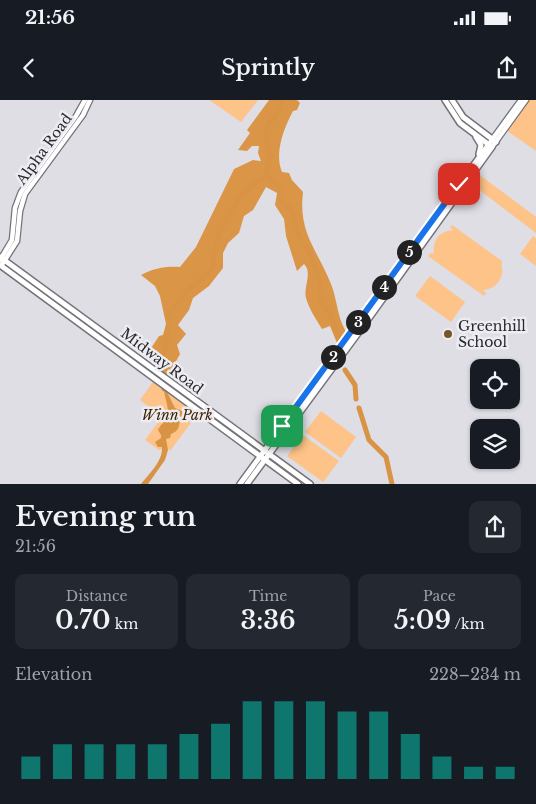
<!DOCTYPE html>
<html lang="en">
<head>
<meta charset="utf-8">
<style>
  body { margin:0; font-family:"Libre Baskerville",serif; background:#242831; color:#f1f3f6; height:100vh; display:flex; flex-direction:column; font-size:19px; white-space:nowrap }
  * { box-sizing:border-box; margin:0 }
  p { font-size:16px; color:#9ea1a6 }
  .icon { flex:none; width:28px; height:28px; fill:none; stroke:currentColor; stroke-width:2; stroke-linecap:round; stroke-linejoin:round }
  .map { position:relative; height:384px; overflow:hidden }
  .panel { display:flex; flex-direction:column; background:#171b24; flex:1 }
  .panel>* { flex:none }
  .buttons { position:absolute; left:470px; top:259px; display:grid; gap:10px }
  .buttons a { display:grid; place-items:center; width:50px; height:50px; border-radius:10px; background:#171b24; box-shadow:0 1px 4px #0004; font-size:25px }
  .pin { position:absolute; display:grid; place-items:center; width:42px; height:42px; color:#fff; margin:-21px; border-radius:10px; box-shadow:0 2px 8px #0006 }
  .km { position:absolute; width:25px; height:25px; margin:-12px; border-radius:50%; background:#222; color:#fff; font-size:14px; line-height:25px; text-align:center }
  .round { display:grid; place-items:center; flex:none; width:52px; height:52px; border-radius:10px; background:#242831 }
  .head { display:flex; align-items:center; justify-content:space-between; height:85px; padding:0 15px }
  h1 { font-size:28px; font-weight:600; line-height:38px }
  .metrics { display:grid; grid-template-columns:repeat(3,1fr); gap:8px; height:85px; padding:5px 15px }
  .metrics div { display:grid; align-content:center; border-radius:10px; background:#242831; text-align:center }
  .metrics b { font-size:25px; font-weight:600 }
  .metrics small { font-size:14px; font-weight:400 }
  .metrics p { font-size:14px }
  .chart { height:140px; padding:10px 15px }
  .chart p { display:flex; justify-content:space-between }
  .chart svg { width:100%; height:90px; margin-top:5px; stroke:#0f766e; stroke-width:6 }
  .status { display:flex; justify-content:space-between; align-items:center; height:35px; padding:0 25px; background:#171b24; direction:ltr }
  .status svg { height:14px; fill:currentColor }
  header { display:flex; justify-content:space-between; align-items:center; height:65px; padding:0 15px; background:#171b24; font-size:22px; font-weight:600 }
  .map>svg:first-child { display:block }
  .green { fill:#fdc388 }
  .forest { fill:#db9547 }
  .water { fill:#d99344 }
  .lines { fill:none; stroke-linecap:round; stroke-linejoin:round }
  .river { stroke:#d99344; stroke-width:5 }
  .tertiary-casing { stroke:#747379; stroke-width:7 }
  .secondary-casing { stroke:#747379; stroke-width:8 }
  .tertiary { stroke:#fff; stroke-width:4.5 }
  .secondary { stroke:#fff; stroke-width:5 }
  .route-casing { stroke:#fff; stroke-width:10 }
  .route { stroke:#1a73e8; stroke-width:6 }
  .poi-dot { fill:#78542d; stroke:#ececf2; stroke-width:2 }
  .labels { text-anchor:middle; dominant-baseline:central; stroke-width:5; stroke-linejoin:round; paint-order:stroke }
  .street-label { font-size:14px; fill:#29292b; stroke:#ececf2 }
  .poi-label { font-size:14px; fill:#29292b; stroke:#ececf2; text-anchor:start }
  .park-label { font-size:14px; font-style:italic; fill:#412502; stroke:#ececf2 }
</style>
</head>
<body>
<div class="status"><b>21:56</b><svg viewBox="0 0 49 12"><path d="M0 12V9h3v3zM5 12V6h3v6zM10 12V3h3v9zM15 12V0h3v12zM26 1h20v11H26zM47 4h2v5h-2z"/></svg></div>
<header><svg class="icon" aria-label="back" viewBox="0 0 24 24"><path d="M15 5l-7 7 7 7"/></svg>Sprintly<svg class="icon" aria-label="share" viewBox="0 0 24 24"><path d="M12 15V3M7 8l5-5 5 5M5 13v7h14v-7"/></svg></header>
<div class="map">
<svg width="536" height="384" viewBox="0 0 536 384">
  <rect width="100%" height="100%" fill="#dfdee5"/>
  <!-- green -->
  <g class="green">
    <path d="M209,0H258L241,22Z"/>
    <path d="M528,0H536V51L506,30Z"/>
    <path d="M477,73L536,117V133L470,83Z"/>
    <path d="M452,125L502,161C501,166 503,169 502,174C500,184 492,189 483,190L486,193L484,196L428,156L431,153L434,154C432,141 439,131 453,130L450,127Z"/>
    <path d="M533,136L536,138V166L520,154Z"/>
    <path d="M430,176L465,202L451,222L415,196Z"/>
    <path d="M155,279L195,310L190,324L170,351L167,348L159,350L145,340L162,317L140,300Z"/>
    <path d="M321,311L356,337L341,358L305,332Z"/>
    <path d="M303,335L339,361L323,382L287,356Z"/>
  </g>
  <!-- forest -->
  <path class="forest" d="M269,0H297L300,3L297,10L293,11C284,28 274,53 282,72L289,73L292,80L303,92C298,133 317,149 331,184C335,194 336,203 339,214C340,220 343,226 346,232L337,243L330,226L322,229C316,219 309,209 306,198C303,187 313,173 304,164L297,171L286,136L284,119L275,105L277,93L266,87L253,110L244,116L239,133L228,143L223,153V168L209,186L193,198L189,210L178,225L186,234L177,245L180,254L169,274L160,269L155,256L148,253L159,236L163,235L166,224L160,196L155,186L141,175C154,168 166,166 180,167L196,147L234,69L253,60L261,61L258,53L259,46H252L247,51L238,50L250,33L247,30Z"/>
  <!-- water -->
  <path class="water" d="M164,286L175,308L182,311L185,315L183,318L180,319C179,327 179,331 171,334L170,338L166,339L168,350L165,360L148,384H141C149,374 163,361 162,347H158L155,342L161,338V335L158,330C160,325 165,322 167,316C170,306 163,296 164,286Z"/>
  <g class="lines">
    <!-- river -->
    <g class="river">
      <path d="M266,76L279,86L281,89V101L292,111L297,133L311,155L320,182L321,201L329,212L340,239"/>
      <path d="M345,270L355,285L356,299"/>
      <path d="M164,289L165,271L163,255L169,227V216L173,209L187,191L211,171C214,164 213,156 215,148C222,121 241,89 266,76L270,55L266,39V28L277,13L282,0"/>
      <path d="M359,308L369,340L386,357L392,384"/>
    </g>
    <!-- tertiary casing -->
    <g class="tertiary-casing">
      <g id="tertiary">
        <path d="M491,41L521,0"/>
        <path d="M492,47L526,0"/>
        <path d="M0,160L12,140L15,108L21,92L76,16L85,0"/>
        <path d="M3,163L17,141L20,111L25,94L83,15L90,0"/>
      </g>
    </g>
    <!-- secondary casing -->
    <g class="secondary-casing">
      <g id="secondary">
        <path d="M452,0L463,17L496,42"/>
        <path d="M476,37L481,45L479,54"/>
        <path d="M0,157L310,384"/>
        <path d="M0,165L298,384"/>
        <path d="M240,384L489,44"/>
        <path d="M247,384L359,232L492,47L460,23L445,0"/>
      </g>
    </g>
    <!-- tertiary -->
    <use href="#tertiary" class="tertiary"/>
    <!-- secondary -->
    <use href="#secondary" class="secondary"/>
  </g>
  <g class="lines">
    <!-- route casing -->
    <g class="route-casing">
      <path id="route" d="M282,326L459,84"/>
    </g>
    <!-- route -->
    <use href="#route" class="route"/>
  </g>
  <!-- markers -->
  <circle class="poi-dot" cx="448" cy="234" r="5"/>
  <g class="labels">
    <!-- street labels -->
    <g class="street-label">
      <text transform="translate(44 49) rotate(-54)">Alpha Road</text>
      <text transform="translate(162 261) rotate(37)">Midway Road</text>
    </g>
    <!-- poi labels -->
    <g class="poi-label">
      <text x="458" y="226">Greenhill<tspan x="458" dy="16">School</tspan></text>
    </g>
    <!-- park labels -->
    <g class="park-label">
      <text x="177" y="315">Winn Park</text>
    </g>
  </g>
</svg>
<div class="buttons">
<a><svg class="icon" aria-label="locate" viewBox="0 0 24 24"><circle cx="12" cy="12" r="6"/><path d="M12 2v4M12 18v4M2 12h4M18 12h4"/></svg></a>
<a><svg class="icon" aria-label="layers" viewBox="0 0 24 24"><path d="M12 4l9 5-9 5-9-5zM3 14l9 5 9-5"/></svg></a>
</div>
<div class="pin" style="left:282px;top:326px;background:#1e9e55"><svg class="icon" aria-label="arrive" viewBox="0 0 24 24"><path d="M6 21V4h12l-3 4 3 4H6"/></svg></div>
<div class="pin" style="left:459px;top:84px;background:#d93025"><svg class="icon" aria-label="check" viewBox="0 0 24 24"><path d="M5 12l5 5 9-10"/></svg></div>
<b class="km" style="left:333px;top:257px">2</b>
<b class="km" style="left:358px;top:222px">3</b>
<b class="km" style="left:384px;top:187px">4</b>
<b class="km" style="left:409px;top:152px">5</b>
</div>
<section class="panel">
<div class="head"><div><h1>Evening run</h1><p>21:56</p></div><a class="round"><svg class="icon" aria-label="share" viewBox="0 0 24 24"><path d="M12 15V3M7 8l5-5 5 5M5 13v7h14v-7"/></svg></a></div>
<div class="metrics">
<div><p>Distance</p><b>0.70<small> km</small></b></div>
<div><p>Time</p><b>3:36</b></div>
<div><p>Pace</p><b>5:09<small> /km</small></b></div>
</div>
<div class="chart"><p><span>Elevation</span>228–234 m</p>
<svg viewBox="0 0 160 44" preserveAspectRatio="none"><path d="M5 44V33M15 44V27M25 44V27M35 44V27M45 44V27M55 44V22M65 44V17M75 44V6M85 44V6M95 44V6M105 44V11M115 44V11M125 44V22M135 44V33M145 44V38M155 44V38"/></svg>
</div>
</section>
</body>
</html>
